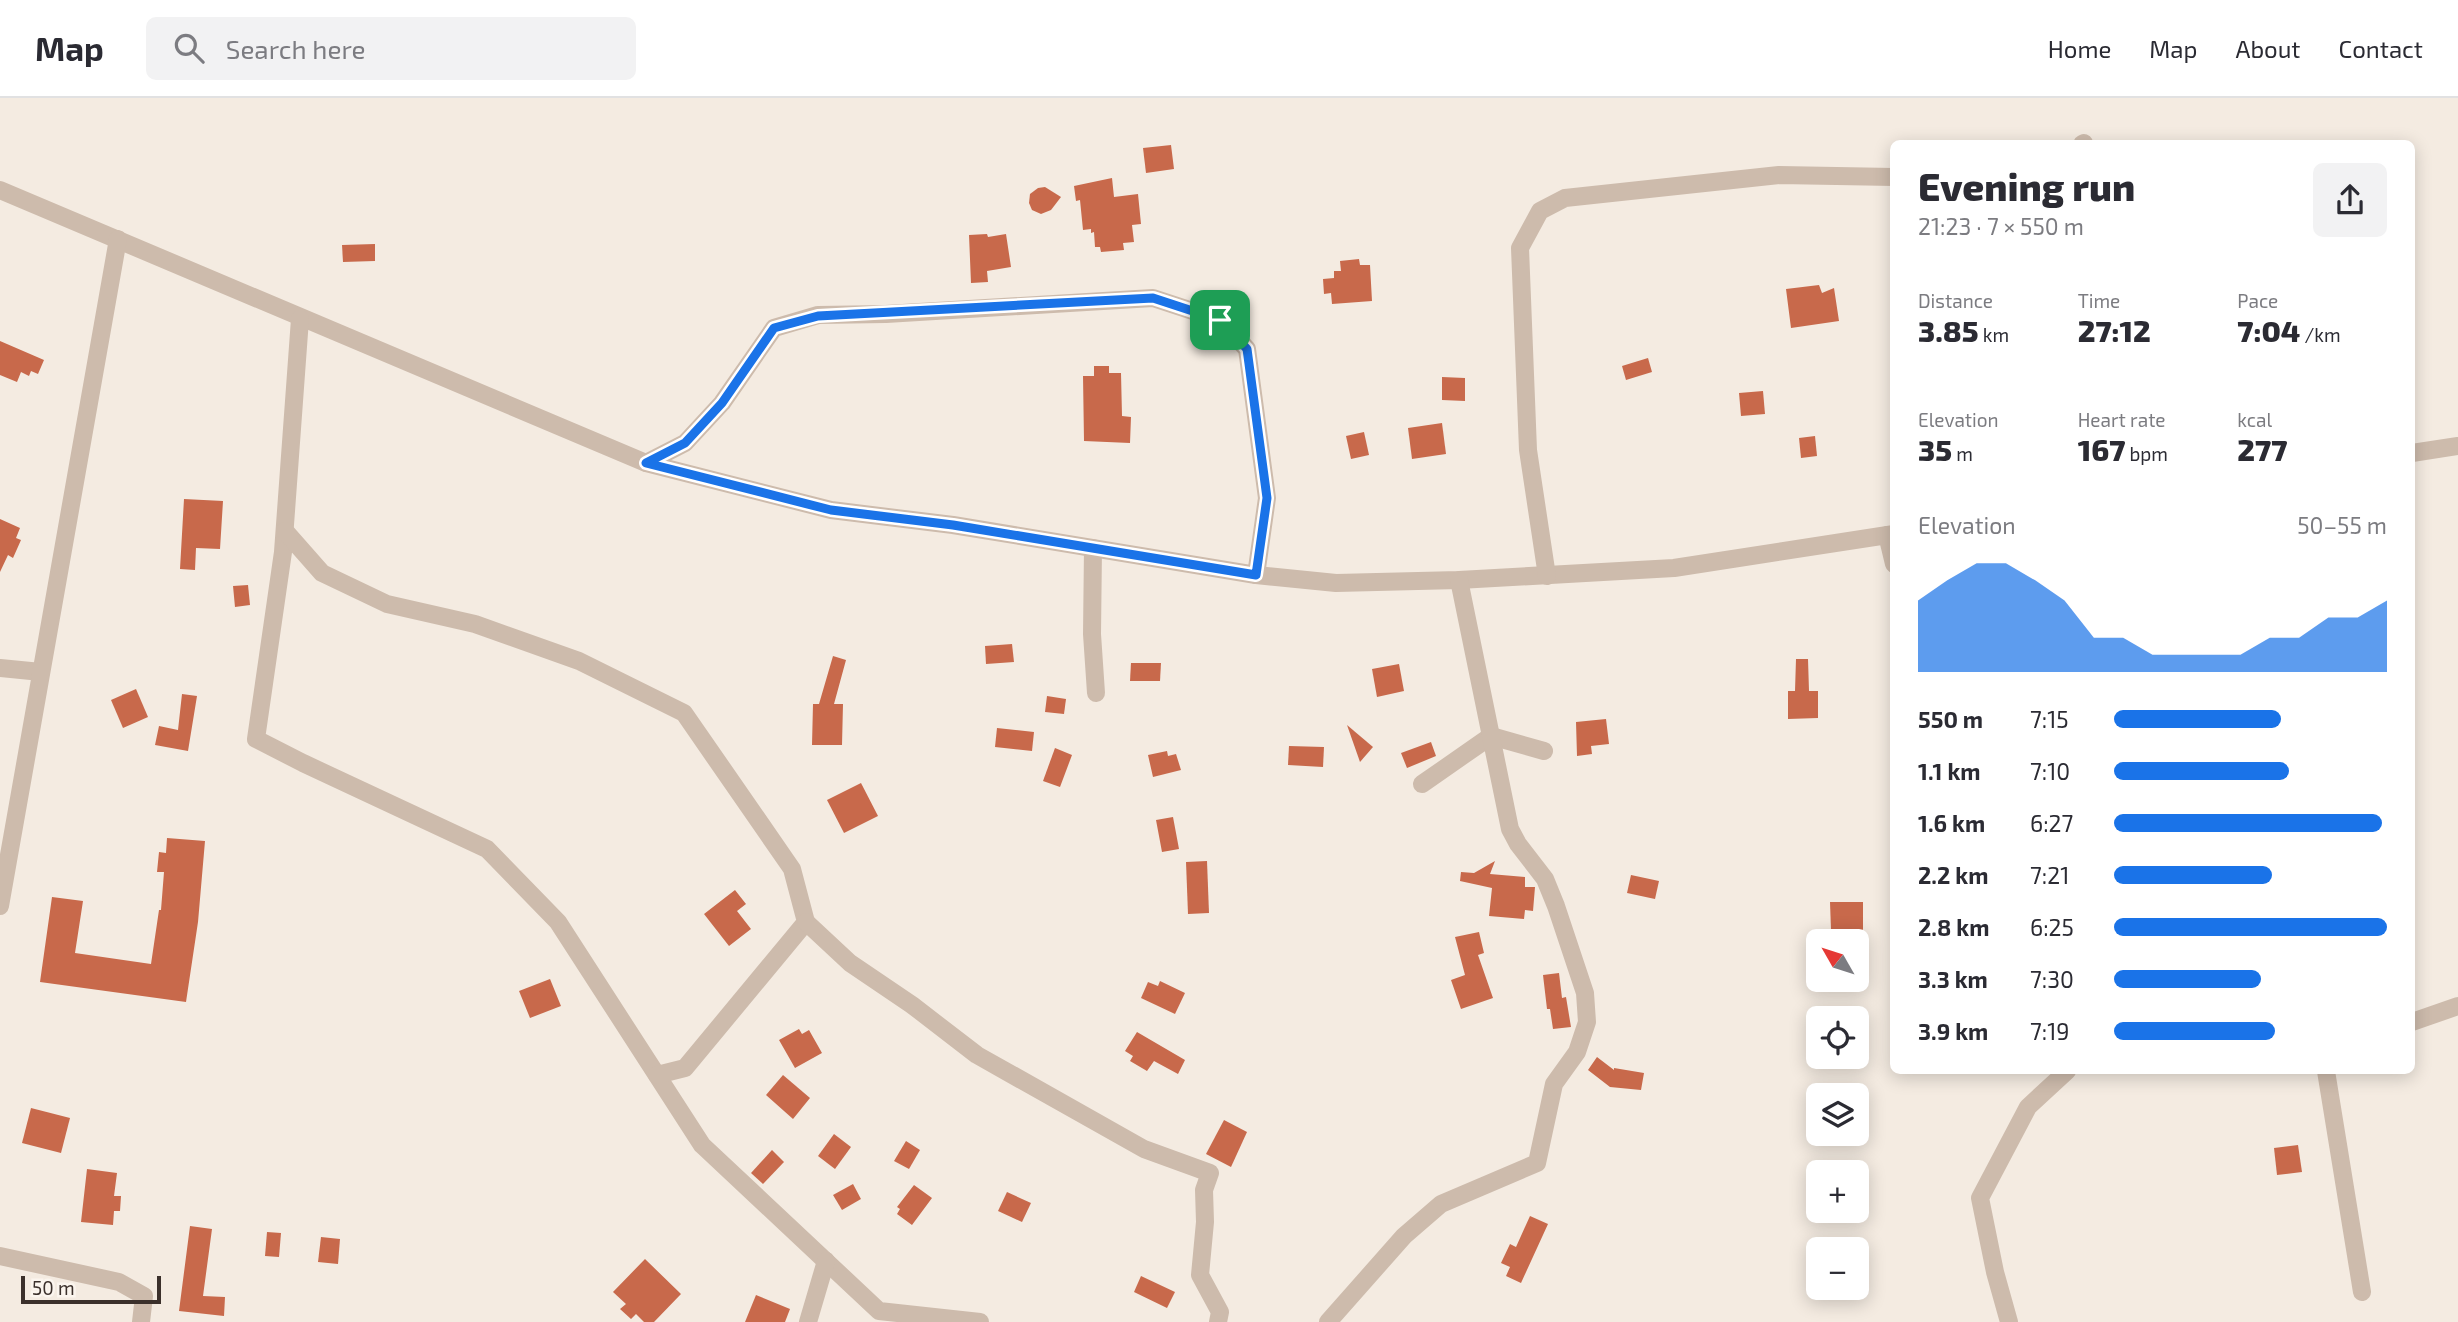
<!DOCTYPE html>
<html lang="en">
<head>
<meta charset="utf-8">
<style>
  body { margin:0; font-family:"Exo 2",sans-serif; background:#f2f2f3; color:#2b2b33; height:100vh; display:flex; flex-direction:column; font-size:26px; white-space:nowrap }
  * { box-sizing:border-box; margin:0 }
  p { font-size:23px; color:#7c7c81 }
  .icon { flex:none; width:38px; height:38px; fill:none; stroke:currentColor; stroke-width:2; stroke-linecap:round; stroke-linejoin:round }
  .map { position:relative; flex:1; overflow:hidden }
  .side { position:absolute; left:1890px; top:42px; width:525px; height:934px; display:flex; flex-direction:column; background:#fff; border-radius:10px; box-shadow:0 4px 18px #0003 }
  .side>* { flex:none }
  .needle { width:46px; rotate:309deg }
  .buttons { position:absolute; left:1806px; top:831px; display:grid; gap:14px }
  .buttons a { display:grid; place-items:center; width:63px; height:63px; border-radius:10px; background:#fff; box-shadow:0 4px 18px #0003; font-size:35px }
  .scale { position:absolute; left:21px; bottom:18px; width:140px; box-sizing:border-box; padding-left:7px; border:4px solid #3b302b; border-top:0; font-size:19px; line-height:24px; white-space:nowrap; color:#3b302b; -webkit-text-stroke:5px #fbf5ee; paint-order:stroke }
  .pin { position:absolute; display:grid; place-items:center; width:60px; height:60px; color:#fff; margin:-30px; border-radius:14px; box-shadow:0 4px 10px #0006 }
  .round { display:grid; place-items:center; flex:none; width:74px; height:74px; border-radius:10px; background:#f2f2f3 }
  .summary { display:flex; align-items:center; justify-content:space-between; height:119px; padding:0 28px }
  h1 { font-size:38px; font-weight:800; line-height:52px }
  .metrics { display:grid; grid-template-columns:repeat(3,1fr); gap:10px; height:119px; padding:7px 28px }
  .metrics div { display:grid; align-content:center }
  .metrics b { font-size:30px; font-weight:800 }
  .metrics small { font-size:19px; font-weight:400 }
  .metrics p { font-size:19px }
  .chart { height:196px; padding:14px 28px }
  .chart p { display:flex; justify-content:space-between }
  .chart svg { width:100%; height:126px; margin-top:7px; fill:#1a73e8; opacity:.7 }
  ul { padding:0 28px; list-style:none; font-size:23px }
  li { display:grid; grid-template-columns:112px 84px 1fr; align-items:center; height:52px }
  li i { height:18px; border-radius:9px; background:#1a73e8 }
  header { display:flex; align-items:center; gap:42px; box-sizing:border-box; height:98px; padding:0 35px; background:#fff; border-bottom:2px solid #e1e1e2 }
  header strong { font-size:33px }
  nav { display:flex; gap:38px; margin-inline-start:auto; font-size:24px }
  .search { width:490px; height:63px; background:#f2f2f3; display:flex; align-items:center; gap:18px; box-sizing:border-box; padding:0 24px; border-radius:10px; color:#7c7c81; font-size:26px }
  .map>svg:first-child { display:block }
  .building { fill:#c8694b }
  .lines { fill:none; stroke-linecap:round; stroke-linejoin:round }
  .minor { stroke:#cdbbac; stroke-width:18 }
  .route-casing { stroke:#fff; stroke-width:14 }
  .route { stroke:#1a73e8; stroke-width:9 }
</style>
</head>
<body>
<header>
<strong>Map</strong>
<div class="search"><svg class="icon" aria-label="search" viewBox="0 0 24 24"><circle cx="10" cy="10" r="6"/><path d="M15 15l6 6"/></svg>Search here</div>
<nav><a>Home</a><a>Map</a><a>About</a><a>Contact</a></nav>
</header>
<div class="map">
<svg width="2458" height="1224" viewBox="0 0 2458 1224">
  <rect width="100%" height="100%" fill="#f4ebe1"/>
  <!-- building -->
  <g class="building">
    <path d="M1171,47L1174,71L1146,75L1143,50Z"/>
    <path d="M1112,80L1114,99L1138,96L1141,126L1132,127L1134,144L1123,145L1124,152L1101,154L1100,149H1095L1094,134L1091,135V131L1083,132L1080,102L1076,103L1074,88Z"/>
    <path d="M1045,89L1061,99L1051,112L1041,116L1032,112L1029,105L1030,96L1038,90Z"/>
    <path d="M987,136L988,139L1006,136L1011,169L987,173L988,184L971,185L969,137Z"/>
    <path d="M375,146V163L343,164L342,147Z"/>
    <path d="M1359,161L1360,167H1370L1372,203L1332,206L1331,195L1324,196L1323,181L1334,180V173H1341L1340,163Z"/>
    <path d="M1819,187L1822,195L1834,190L1839,223L1791,230L1786,191Z"/>
    <path d="M0,243L44,262L38,276L31,273L29,278L21,274L17,284L0,277Z"/>
    <path d="M1648,260L1652,274L1626,282L1622,268Z"/>
    <path d="M1094,268H1109V275H1121L1122,318L1131,319L1130,345L1084,343L1083,278H1094Z"/>
    <path d="M1442,279L1465,280V303L1442,302Z"/>
    <path d="M1763,293L1765,316L1741,318L1739,295Z"/>
    <path d="M1442,325L1446,356L1412,361L1408,330Z"/>
    <path d="M1364,334L1369,357L1351,361L1346,338Z"/>
    <path d="M1815,338L1817,358L1801,360L1799,340Z"/>
    <path d="M184,401L223,403L220,451L196,450L195,472L180,471Z"/>
    <path d="M0,421L20,430L16,440L21,442L13,460L8,457L0,474Z"/>
    <path d="M248,487L250,507L235,509L233,488Z"/>
    <path d="M1012,546L1014,564L986,566L985,548Z"/>
    <path d="M833,558L846,562L834,606H843L842,647H812L813,606H819Z"/>
    <path d="M1796,561H1808L1809,593H1818V620L1788,621V593H1795Z"/>
    <path d="M1131,565H1161L1160,583H1130Z"/>
    <path d="M1399,566L1404,593L1377,599L1372,571Z"/>
    <path d="M136,591L148,619L123,630L111,602Z"/>
    <path d="M182,596L197,598L188,653L155,647L159,628L178,632Z"/>
    <path d="M1047,598L1066,601L1064,616L1045,614Z"/>
    <path d="M1606,621L1609,646L1591,648L1592,656L1577,658L1576,624Z"/>
    <path d="M1347,627L1373,649L1360,664Z"/>
    <path d="M997,630L1034,634L1032,653L995,649Z"/>
    <path d="M1431,644L1436,658L1407,670L1401,655Z"/>
    <path d="M1289,648L1324,649L1323,669L1288,667Z"/>
    <path d="M1055,650L1072,657L1060,689L1043,683Z"/>
    <path d="M1167,653L1168,658L1176,656L1181,672L1153,679L1148,657Z"/>
    <path d="M861,685L878,718L844,735L827,702Z"/>
    <path d="M1173,719L1179,751L1162,754L1156,722Z"/>
    <path d="M167,740L205,743L198,824L186,904L40,884L52,799L83,803L75,855L151,866L159,812H161L164,774H157L159,754L166,755Z"/>
    <path d="M1207,763L1209,815L1188,816L1186,764Z"/>
    <path d="M1495,763L1490,776L1525,779V789H1535L1533,813L1525,812L1524,821L1489,818L1492,790L1460,783L1461,774L1474,775Z"/>
    <path d="M1631,777L1659,783L1655,801L1627,795Z"/>
    <path d="M735,792L746,806L737,813L751,831L729,848L704,816Z"/>
    <path d="M1830,804H1863V832H1831Z"/>
    <path d="M1479,834L1484,855L1478,857L1493,900L1461,911L1451,882L1465,877L1455,839Z"/>
    <path d="M1559,875L1562,900L1566,899L1571,929L1553,931L1550,911H1547L1543,877Z"/>
    <path d="M550,881L561,908L530,920L519,893Z"/>
    <path d="M1160,883L1185,895L1175,916L1141,900L1148,884L1158,888Z"/>
    <path d="M799,931L802,936L809,932L822,955L795,970L779,942Z"/>
    <path d="M1137,934L1185,962L1178,976L1154,963L1147,973L1130,963L1133,958L1125,953Z"/>
    <path d="M1597,959L1614,972V970L1644,975L1641,992L1610,989L1588,972Z"/>
    <path d="M783,977L810,1000L793,1021L766,997Z"/>
    <path d="M31,1010L70,1020L61,1055L22,1045Z"/>
    <path d="M1224,1022L1247,1034L1231,1069L1206,1056Z"/>
    <path d="M834,1036L851,1049L835,1071L818,1058Z"/>
    <path d="M906,1043L920,1052L909,1071L894,1063Z"/>
    <path d="M2298,1047L2302,1074L2277,1077L2274,1050Z"/>
    <path d="M772,1052L784,1064L763,1086L751,1075Z"/>
    <path d="M87,1071L117,1075L114,1098H121L120,1113H114L113,1127L81,1124Z"/>
    <path d="M853,1086L861,1101L842,1112L833,1097Z"/>
    <path d="M914,1087L932,1100L912,1127L897,1116L900,1111L897,1109Z"/>
    <path d="M1007,1094L1031,1105L1022,1124L998,1113Z"/>
    <path d="M1530,1118L1548,1126L1521,1185L1506,1178L1510,1169L1501,1165L1510,1146L1516,1149Z"/>
    <path d="M190,1128L212,1131L203,1198L225,1199L224,1218L179,1213Z"/>
    <path d="M267,1134L281,1135L279,1159L265,1158Z"/>
    <path d="M321,1139L340,1141L338,1166L318,1164Z"/>
    <path d="M645,1161L681,1196L654,1224H644L636,1216L631,1221L620,1211L626,1206L613,1194Z"/>
    <path d="M1141,1178L1175,1194L1167,1210L1134,1194Z"/>
    <path d="M756,1197L790,1211L785,1224H745Z"/>
  </g>
  <g class="lines">
    <!-- minor -->
    <g class="minor">
      <path d="M2082,46L2084,45"/>
      <path d="M0,92L646,365L831,412L953,427L1256,477L1336,485L1459,482L1674,470L1894,436"/>
      <path d="M300,221L283,454L256,641L303,665L487,751L558,824L702,1047L879,1213L980,1224"/>
      <path d="M2412,355L2458,348"/>
      <path d="M646,365L685,345L722,305L774,230L818,217L886,216L1153,200L1220,222L1247,251L1267,400L1256,477"/>
      <path d="M285,433L322,475L387,506L475,526L579,563L684,615L792,771L806,824L685,970L657,977"/>
      <path d="M1887,437L1894,466"/>
      <path d="M1093,450L1092,536L1096,595"/>
      <path d="M1547,478L1528,352L1520,150L1540,113L1565,100L1779,77L1894,79"/>
      <path d="M0,570L41,574"/>
      <path d="M1422,686L1491,638L1544,653"/>
      <path d="M0,808L118,141"/>
      <path d="M806,824L850,865L912,907L977,957L1144,1051L1210,1075L1204,1092L1205,1124L1200,1177L1220,1214L1218,1224"/>
      <path d="M2412,924L2458,908"/>
      <path d="M2326,973L2362,1194"/>
      <path d="M0,1158L119,1184L144,1198L141,1224"/>
      <path d="M808,1224L826,1163"/>
      <path d="M1328,1224L1404,1138L1441,1106L1537,1065L1554,986L1577,954L1587,924L1585,895L1556,808L1545,781L1518,746L1510,731L1459,482"/>
      <path d="M2009,1224L1995,1174L1980,1100L2028,1009L2067,973"/>
    </g>
  </g>
  <g class="lines">
    <!-- route casing -->
    <g class="route-casing">
      <path id="route" d="M1153,200L1220,222L1247,251L1267,400L1256,477L953,427L831,412L646,365L685,345L722,305L774,230L818,218Z"/>
    </g>
    <!-- route -->
    <use href="#route" class="route"/>
  </g>
</svg>
<div class="buttons">
<a><svg class="needle" viewBox="-14 -14 28 28"><path d="M0-13l5 13h-10z" fill="#e53935"/><path d="M0 13l5-13h-10z" fill="#7c7c81"/></svg></a>
<a><svg class="icon" aria-label="locate" viewBox="0 0 24 24"><circle cx="12" cy="12" r="6"/><path d="M12 2v4M12 18v4M2 12h4M18 12h4"/></svg></a>
<a><svg class="icon" aria-label="layers" viewBox="0 0 24 24"><path d="M12 4l9 5-9 5-9-5zM3 14l9 5 9-5"/></svg></a>
<a>+</a>
<a>−</a>
</div>
<div class="scale">50 m</div>
<div class="pin" style="left:1220px;top:222px;background:#1e9e55"><svg class="icon" aria-label="arrive" viewBox="0 0 24 24"><path d="M6 21V4h12l-3 4 3 4H6"/></svg></div>
<section class="side">
<div class="summary"><div><h1>Evening run</h1><p>21:23 · 7 × 550 m</p></div><a class="round"><svg class="icon" aria-label="share" viewBox="0 0 24 24"><path d="M12 15V3M7 8l5-5 5 5M5 13v7h14v-7"/></svg></a></div>
<div class="metrics">
<div><p>Distance</p><b>3.85<small> km</small></b></div>
<div><p>Time</p><b>27:12</b></div>
<div><p>Pace</p><b>7:04<small> /km</small></b></div>
</div>
<div class="metrics">
<div><p>Elevation</p><b>35<small> m</small></b></div>
<div><p>Heart rate</p><b>167<small> bpm</small></b></div>
<div><p>kcal</p><b>277</b></div>
</div>
<div class="chart"><p><span>Elevation</span>50–55 m</p>
<svg viewBox="0 0 160 44" preserveAspectRatio="none"><path d="M0 44V19L10 12L20 6L30 6L40 12L50 19L60 32L70 32L80 38L90 38L100 38L110 38L120 32L130 32L140 25L150 25L160 19V44z"/></svg>
</div>
<ul>
<li><b>550 m</b>7:15<i style="width:61%"></i></li>
<li><b>1.1 km</b>7:10<i style="width:64%"></i></li>
<li><b>1.6 km</b>6:27<i style="width:98%"></i></li>
<li><b>2.2 km</b>7:21<i style="width:58%"></i></li>
<li><b>2.8 km</b>6:25<i style="width:100%"></i></li>
<li><b>3.3 km</b>7:30<i style="width:54%"></i></li>
<li><b>3.9 km</b>7:19<i style="width:59%"></i></li>
</ul>
</section>
</div>
</body>
</html>
